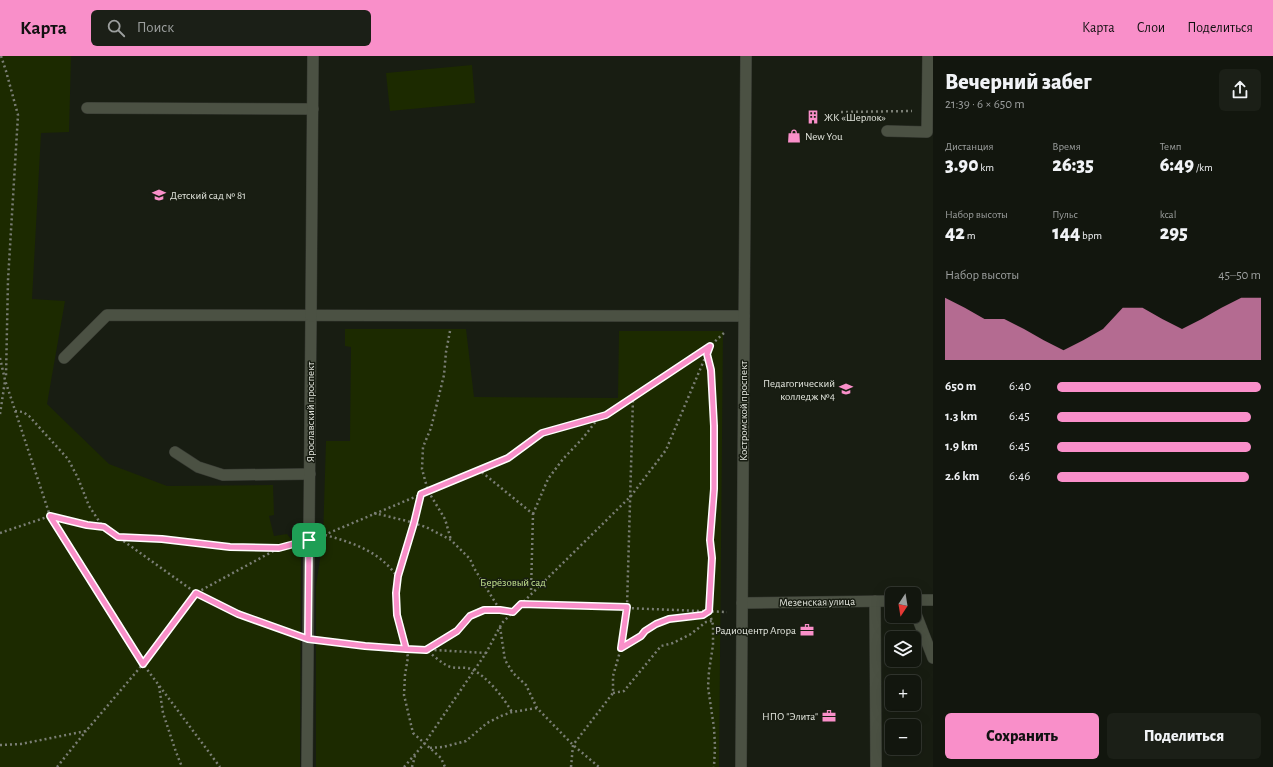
<!DOCTYPE html>
<html lang="ru">
<head>
<meta charset="utf-8">
<style>
  body { margin:0; font-family:"Alegreya Sans",sans-serif; background:#1b1f17; color:#f1f3f6; height:100vh; display:flex; flex-direction:column; font-size:15px; white-space:nowrap }
  * { box-sizing:border-box; margin:0 }
  p { font-size:13px; color:#9c9f9e }
  .icon { flex:none; width:22px; height:22px; fill:none; stroke:currentColor; stroke-width:2; stroke-linecap:round; stroke-linejoin:round }
  .map { position:relative; flex:1; overflow:hidden }
  .side { display:flex; flex-direction:column; background:#12160e; width:340px }
  .side>* { flex:none }
  .needle { width:26px; rotate:192deg }
  .controls { position:absolute; left:885px; top:531px; display:grid; gap:8px }
  .controls a { display:grid; place-items:center; width:36px; height:36px; border-radius:6px; background:#12160e; box-shadow:0 4px 16px #0002,0 0 0 1px #31352e; font-size:20px }
  .pin { position:absolute; display:grid; place-items:center; width:34px; height:34px; color:#fff; margin:-17px; border-radius:8px; box-shadow:0 2px 6px #0006 }
  .round { display:grid; place-items:center; flex:none; width:42px; height:42px; border-radius:6px; background:#1b1f17 }
  .overview { display:flex; align-items:center; justify-content:space-between; height:68px; padding:0 12px }
  h1 { font-size:22px; font-weight:800; line-height:30px }
  .figures { display:grid; grid-template-columns:repeat(3,1fr); gap:6px; height:68px; padding:4px 12px }
  .figures div { display:grid; align-content:center }
  .figures b { font-size:20px; font-weight:800 }
  .figures small { font-size:11px; font-weight:400 }
  .figures p { font-size:11px }
  .chart { height:112px; padding:8px 12px }
  .chart p { display:flex; justify-content:space-between }
  .chart svg { width:100%; height:72px; margin-top:4px; fill:#f98fc9; opacity:.7 }
  .cta { display:flex; gap:8px; margin-top:auto; padding:8px 12px }
  .cta a { flex:1; height:46px; border-radius:6px; background:#f98fc9; color:#111; font-size:16px; font-weight:800; line-height:46px; text-align:center }
  .cta a+a { background:#1b1f17; color:#f1f3f6 }
  ul { padding:0 12px; list-style:none; font-size:13px }
  li { display:grid; grid-template-columns:64px 48px 1fr; align-items:center; height:30px }
  li i { height:10px; border-radius:5px; background:#f98fc9 }
  header { display:flex; align-items:center; gap:24px; box-sizing:border-box; height:56px; padding:0 20px; background:#f98fc9; color:#111 }
  header strong { font-size:19px }
  nav { display:flex; gap:22px; margin-inline-start:auto; font-size:14px }
  .search { width:280px; height:36px; background:#1b1f17; display:flex; align-items:center; gap:10px; box-sizing:border-box; padding:0 14px; border-radius:6px; color:#9c9f9e; font-size:15px }
  main { display:flex; flex:1; min-height:0 }
  .map>svg:first-child { display:block }
  .park { fill:#1c2a00 }
  .lines { fill:none; stroke-linecap:round; stroke-linejoin:round }
  .service-casing { stroke:#353831; stroke-width:12 }
  .pedestrian-casing { stroke:#353831; stroke-width:12 }
  .minor-casing { stroke:#353831; stroke-width:12 }
  .path { stroke:#7a7e74; stroke-width:2.5; stroke-dasharray:2 3; stroke-linecap:butt }
  .service { stroke:#4b5143; stroke-width:11 }
  .pedestrian { stroke:#4b5143; stroke-width:11 }
  .minor { stroke:#4b5143; stroke-width:11 }
  .route-casing { stroke:#fff; stroke-width:8 }
  .route { stroke:#f98fc9; stroke-width:5 }
  .labels { text-anchor:middle; dominant-baseline:central; stroke-width:3; stroke-linejoin:round; paint-order:stroke }
  .poi-label { font-size:11px; fill:#e1e4dc; stroke:#181d12; text-anchor:start }
  .street-label { font-size:11px; fill:#e1e4dc; stroke:#181d12 }
  .park-label { font-size:11px; fill:#c1e18e; stroke:#181d12 }
</style>
</head>
<body>
<header>
<strong>Карта</strong>
<div class="search"><svg class="icon" aria-label="search" viewBox="0 0 24 24"><circle cx="10" cy="10" r="6"/><path d="M15 15l6 6"/></svg>Поиск</div>
<nav><a>Карта</a><a>Слои</a><a>Поделиться</a></nav>
</header>
<main>
<div class="map">
<svg width="933" height="711" viewBox="0 0 933 711">
  <rect width="100%" height="100%" fill="#181d12"/>
  <!-- park -->
  <g class="park">
    <path d="M0,0H71L69,76L41,77L32,243L65,245L47,348L109,408L167,430L273,429L274,459L269,460L274,480L287,478L301,495L300,711H0Z"/>
    <path d="M472,9L475,47L390,55L386,17Z"/>
    <path d="M345,273H466L474,341L618,342L619,275H723L719,711H316V530L323,483L326,385H350L351,291L345,290Z"/>
  </g>
  <g class="lines">
    <!-- service casing -->
    <g class="service-casing">
      <g id="service">
        <path d="M87,52L313,53"/>
        <path d="M887,75L927,76L928,0"/>
        <path d="M64,302L107,259L744,260"/>
        <path d="M175,396L198,411L223,419L310,418"/>
        <path d="M309,477L311,260"/>
        <path d="M875,545L876,711"/>
        <path d="M914,553L933,602"/>
      </g>
    </g>
    <!-- pedestrian casing -->
    <g class="pedestrian-casing">
      <path id="pedestrian" d="M307,711L309,477"/>
    </g>
    <!-- minor casing -->
    <g class="minor-casing">
      <g id="minor">
        <path d="M311,260L313,0"/>
        <path d="M914,544H933"/>
        <path d="M742,547L892,545"/>
        <path d="M741,711L746,0"/>
      </g>
    </g>
    <!-- path -->
    <g class="path">
      <path d="M1,0L6,15L18,59L8,224L6,320"/>
      <path d="M841,56L912,55"/>
      <path d="M450,275L446,296L444,319L431,372L423,391L422,413L428,435L445,463L451,484"/>
      <path d="M707,298L711,315L714,370V433L710,484L711,502L709,555L713,569V589L709,615L708,631L714,672L715,690L714,711"/>
      <path d="M0,302L5,324L50,460L87,469L104,471L196,537L238,558L293,578"/>
      <path d="M15,355L23,356L29,360L68,403L78,422L89,450L103,471"/>
      <path d="M0,358L5,325"/>
      <path d="M478,413L533,458L531,536"/>
      <path d="M421,438L414,467L398,520L396,537L397,559L408,601L405,619L404,639L413,677L441,702L445,711"/>
      <path d="M374,457L407,465L426,471L451,484L470,503L474,512L500,554L512,556"/>
      <path d="M533,458L548,423L563,403L583,382L600,360"/>
      <path d="M0,477L50,460L143,608L220,711"/>
      <path d="M324,479L508,402L542,377L606,359L710,290L725,276"/>
      <path d="M325,479C354,487 381,496 398,522"/>
      <path d="M118,481L162,483L230,491L279,492"/>
      <path d="M522,548L727,556"/>
      <path d="M500,554H484L470,560L457,575L426,594C433,599 439,605 446,609C454,614 463,610 471,613C487,620 503,641 512,656"/>
      <path d="M500,571L505,604L513,617L526,629L537,652L573,689L599,711"/>
      <path d="M325,585L365,590L486,597"/>
      <path d="M622,591L641,580L645,575L656,568L669,563L703,559L709,555"/>
      <path d="M159,630L163,657L176,696L182,711"/>
      <path d="M613,637L624,635L661,590L673,587L691,578L706,566L712,565"/>
      <path d="M0,689L21,688L86,675L143,608L196,537L279,492L294,488"/>
      <path d="M430,692L443,691L466,685L487,667L501,660L512,656L537,652"/>
      <path d="M57,711L86,675"/>
      <path d="M404,711L424,688L486,597L502,567L631,440L666,394L710,290"/>
      <path d="M412,711L415,700"/>
      <path d="M571,711L573,689L613,637V620L623,585L627,551L633,342"/>
    </g>
    <!-- service -->
    <use href="#service" class="service"/>
    <!-- pedestrian -->
    <use href="#pedestrian" class="pedestrian"/>
    <!-- minor -->
    <use href="#minor" class="minor"/>
  </g>
  <g class="lines">
    <!-- route casing -->
    <g class="route-casing">
      <path id="route" d="M309,484L279,492L230,491L162,483L118,481L104,471L87,469L50,460L143,608L196,537L238,558L308,583L365,590L406,593L426,594L457,575L470,560L484,554H500L513,556L521,548L627,551L621,592L641,580L645,575L656,568L669,563L703,559L709,555L712,502L710,484L714,433V370L711,314L707,298L710,290L606,359L542,377L508,402L421,438L414,467L398,520L396,537L397,559L406,593L365,590L308,583L309,484"/>
    </g>
    <!-- route -->
    <use href="#route" class="route"/>
  </g>
  <!-- icons -->
  <defs>
    <g id="building-bare" transform="scale(1.08)"><path d="M-4-6H4V6H1V3H-1V6H-4ZM-2.5-4.3h1.7v1.8h-1.7ZM.8-4.3h1.7v1.8H.8ZM-2.5-1h1.7V.8h-1.7ZM.8-1h1.7V.8H.8Z" fill="#f98fc9" stroke="#181d12" stroke-width="2.5" paint-order="stroke"/></g>
    <g id="shop-bare" transform="scale(1.08)"><path d="M-5-2.5h2.3a2.7 3.5 0 0 1 5.4 0H5L5.5 6h-11ZM-1.5-2.5h3a1.5 2.3 0 0 0-3 0Z" fill="#f98fc9" stroke="#181d12" stroke-width="2.5" paint-order="stroke"/></g>
    <g id="school-bare" transform="scale(1.08)"><path d="M0-5L7-2L0 1L-7-2ZM-4 1L0 2.5L4 1V4Q0 6-4 4Z" fill="#f98fc9" stroke="#181d12" stroke-width="2.5" paint-order="stroke"/></g>
    <g id="university-bare" transform="scale(1.08)"><path d="M0-5L7-2L0 1L-7-2ZM-4 1L0 2.5L4 1V4Q0 6-4 4Z" fill="#f98fc9" stroke="#181d12" stroke-width="2.5" paint-order="stroke"/></g>
    <g id="office-bare" transform="scale(1.08)"><path d="M-6-3h4V-5.5h4V-3h4V5H-6ZM-1-4.5V-3h2v-1.5ZM-6 0V1H6V0Z" fill="#f98fc9" stroke="#181d12" stroke-width="2.5" paint-order="stroke"/></g>
  </defs>
  <g fill-rule="evenodd">
    <use href="#building-bare" x="813" y="61"/>
    <use href="#shop-bare" x="794" y="80"/>
    <use href="#school-bare" x="159" y="139"/>
    <use href="#university-bare" x="846" y="333"/>
    <use href="#office-bare" x="807" y="574"/>
    <use href="#office-bare" x="829" y="660"/>
  </g>
  <g class="labels">
    <!-- poi labels -->
    <g class="poi-label">
      <text x="824" y="61">ЖК «Шерлок»</text>
      <text x="805" y="80">New You</text>
      <text x="170" y="139">Детский сад № 81</text>
      <text x="835" y="327" text-anchor="end">Педагогический<tspan x="835" dy="13">колледж №4</tspan></text>
      <text x="796" y="574" text-anchor="end">Радиоцентр Агора</text>
      <text x="818" y="660" text-anchor="end">НПО "Элита"</text>
    </g>
    <!-- street labels -->
    <g class="street-label">
      <text transform="translate(743 355) rotate(-90)">Костромской проспект</text>
      <text transform="translate(310 356) rotate(-90)">Ярославский проспект</text>
      <text transform="translate(817 546) rotate(-1)">Мезенская улица</text>
    </g>
    <!-- park labels -->
    <g class="park-label">
      <text x="513" y="526">Берёзовый сад</text>
    </g>
  </g>
</svg>
<div class="controls">
<a><svg class="needle" viewBox="-14 -14 28 28"><path d="M0-13l5 13h-10z" fill="#e53935"/><path d="M0 13l5-13h-10z" fill="#9c9f9e"/></svg></a>
<a><svg class="icon" aria-label="layers" viewBox="0 0 24 24"><path d="M12 4l9 5-9 5-9-5zM3 14l9 5 9-5"/></svg></a>
<a>+</a>
<a>−</a>
</div>
<div class="pin" style="left:309px;top:484px;background:#1e9e55"><svg class="icon" aria-label="arrive" viewBox="0 0 24 24"><path d="M6 21V4h12l-3 4 3 4H6"/></svg></div>
</div>
<section class="side">
<div class="overview"><div><h1>Вечерний забег</h1><p>21:39 · 6 × 650 m</p></div><a class="round"><svg class="icon" aria-label="share" viewBox="0 0 24 24"><path d="M12 15V3M7 8l5-5 5 5M5 13v7h14v-7"/></svg></a></div>
<div class="figures">
<div><p>Дистанция</p><b>3.90<small> km</small></b></div>
<div><p>Время</p><b>26:35</b></div>
<div><p>Темп</p><b>6:49<small> /km</small></b></div>
</div>
<div class="figures">
<div><p>Набор высоты</p><b>42<small> m</small></b></div>
<div><p>Пульс</p><b>144<small> bpm</small></b></div>
<div><p>kcal</p><b>295</b></div>
</div>
<div class="chart"><p><span>Набор высоты</span>45–50 m</p>
<svg viewBox="0 0 160 44" preserveAspectRatio="none"><path d="M0 44V6L10 12L20 19L30 19L40 25L50 32L60 38L70 32L80 25L90 12L100 12L110 19L120 25L130 19L140 12L150 6L160 6V44z"/></svg>
</div>
<ul>
<li><b>650 m</b>6:40<i style="width:100%"></i></li>
<li><b>1.3 km</b>6:45<i style="width:95%"></i></li>
<li><b>1.9 km</b>6:45<i style="width:95%"></i></li>
<li><b>2.6 km</b>6:46<i style="width:94%"></i></li>
</ul>
<div class="cta"><a>Сохранить</a><a>Поделиться</a></div>
</section>
</main>
</body>
</html>
